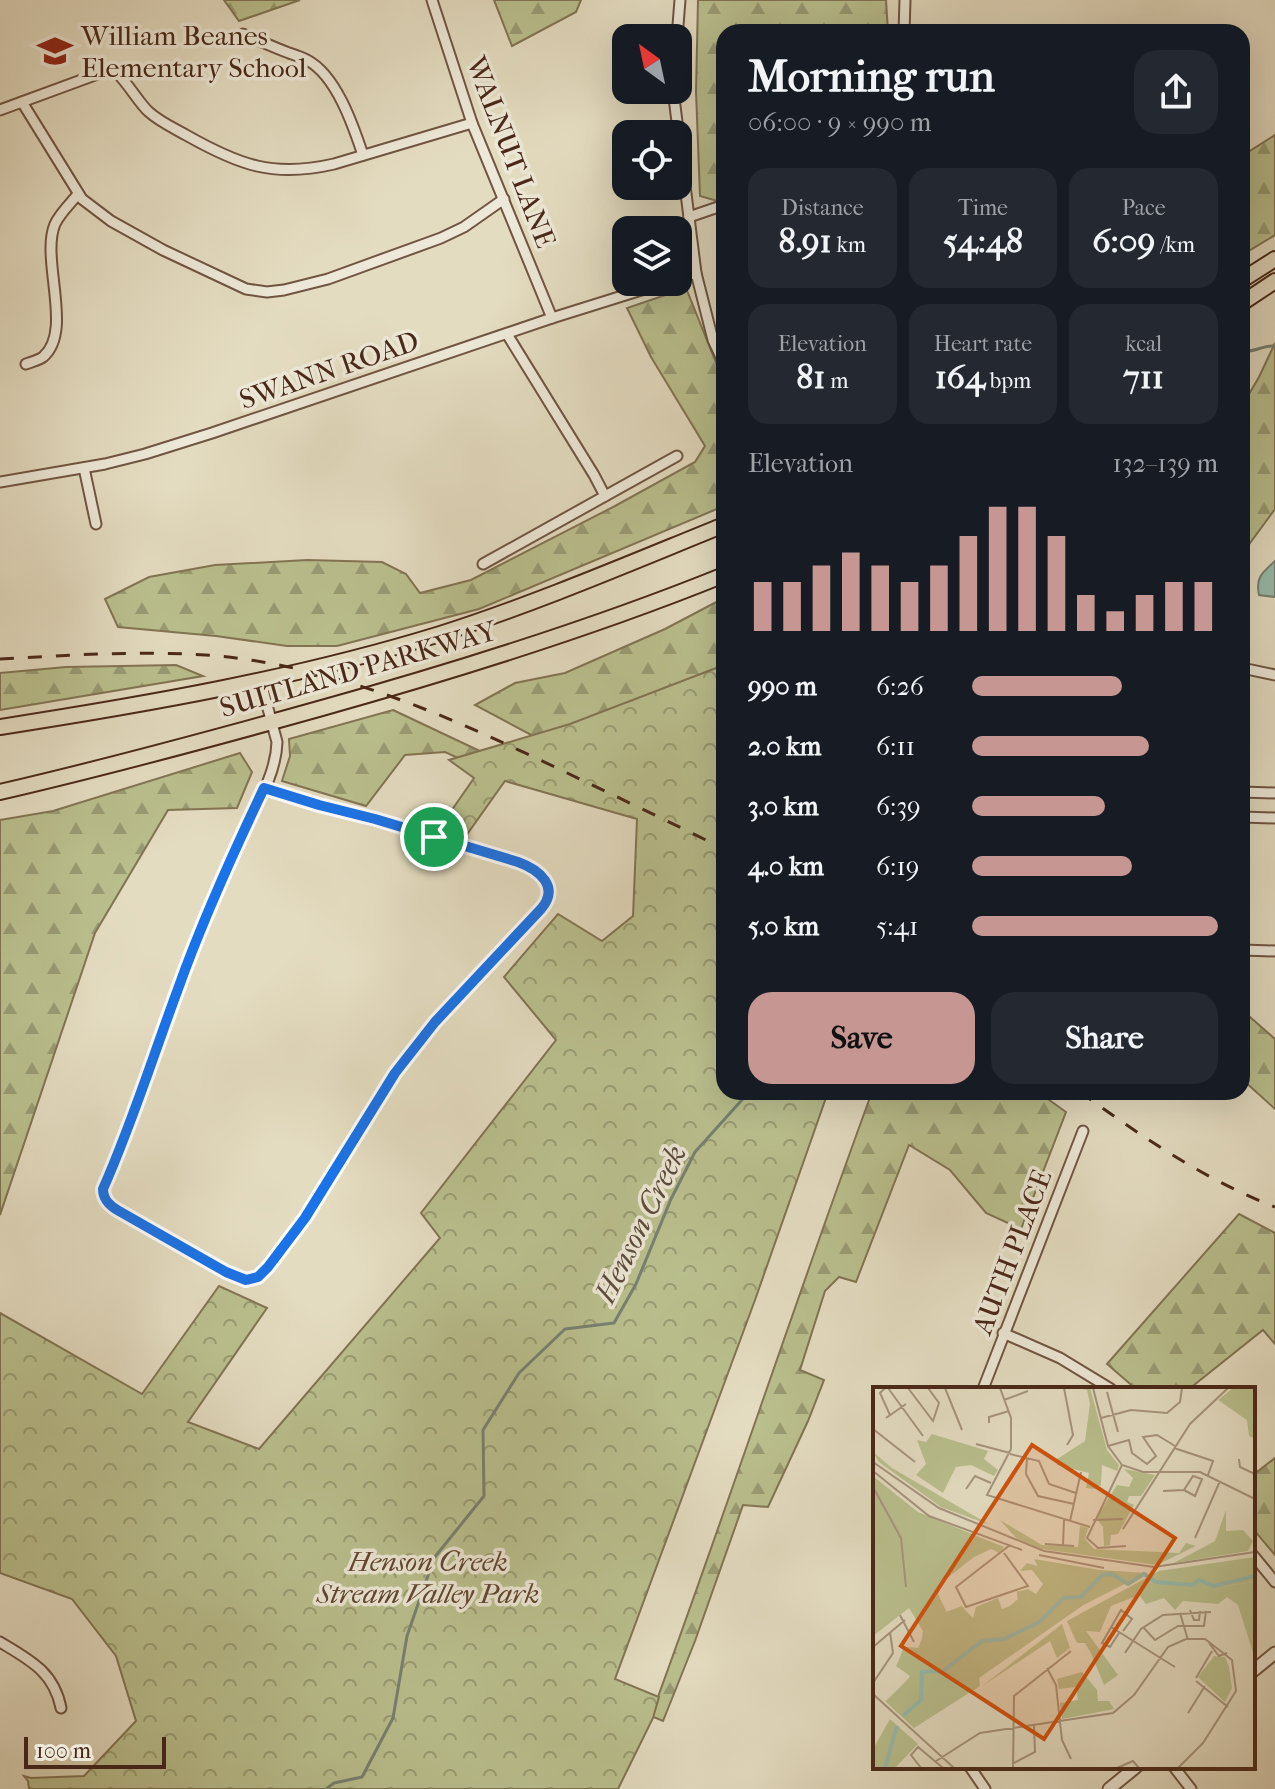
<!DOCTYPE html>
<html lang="en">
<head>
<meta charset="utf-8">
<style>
  body { margin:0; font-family:"IM FELL French Canon",serif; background:#242831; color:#f1f3f6; height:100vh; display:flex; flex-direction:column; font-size:30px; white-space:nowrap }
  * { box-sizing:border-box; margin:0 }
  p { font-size:26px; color:#9ea1a6 }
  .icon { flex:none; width:44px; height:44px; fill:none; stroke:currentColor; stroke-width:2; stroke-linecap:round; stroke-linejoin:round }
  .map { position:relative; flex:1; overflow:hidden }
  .drawer { position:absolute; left:716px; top:24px; width:534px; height:1076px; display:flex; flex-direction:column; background:#171b24; border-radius:24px; box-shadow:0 8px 32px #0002 }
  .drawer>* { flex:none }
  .needle { width:52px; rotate:327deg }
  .fabs { position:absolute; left:612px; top:24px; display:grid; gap:16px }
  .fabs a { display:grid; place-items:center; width:80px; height:80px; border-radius:16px; background:#171b24; box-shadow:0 8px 32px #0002; font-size:40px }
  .scale { position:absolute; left:24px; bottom:20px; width:142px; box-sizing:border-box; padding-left:8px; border:4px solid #492818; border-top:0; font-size:22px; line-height:28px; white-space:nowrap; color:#492818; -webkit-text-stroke:6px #ede8d7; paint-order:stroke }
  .pin { position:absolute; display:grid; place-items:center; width:68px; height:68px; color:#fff; margin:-34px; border:4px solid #fff; border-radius:50%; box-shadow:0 2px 8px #0007 }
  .round { display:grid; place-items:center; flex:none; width:84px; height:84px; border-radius:24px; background:#242831 }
  .overview { display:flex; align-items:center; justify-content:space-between; height:136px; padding:0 32px }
  h1 { font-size:44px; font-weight:700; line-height:60px }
  .metrics { display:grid; grid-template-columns:repeat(3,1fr); gap:12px; height:136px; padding:8px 32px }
  .metrics div { display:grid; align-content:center; border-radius:20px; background:#242831; text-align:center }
  .metrics b { font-size:34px; font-weight:700 }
  .metrics small { font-size:22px; font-weight:400 }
  .metrics p { font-size:22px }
  .chart { height:224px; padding:16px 32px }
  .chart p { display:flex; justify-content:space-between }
  .chart svg { width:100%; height:144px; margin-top:8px; stroke:#c59692; stroke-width:6 }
  .cta { display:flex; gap:16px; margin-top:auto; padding:16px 32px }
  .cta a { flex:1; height:92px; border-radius:24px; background:#c59692; color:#111; font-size:32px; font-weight:700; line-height:92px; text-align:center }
  .cta a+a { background:#242831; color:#f1f3f6 }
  ul { padding:0 32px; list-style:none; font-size:26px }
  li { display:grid; grid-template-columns:128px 96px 1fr; align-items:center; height:60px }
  li i { height:20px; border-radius:10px; background:#c59692 }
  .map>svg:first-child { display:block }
  .forest { fill:url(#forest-firs); stroke:#827453; stroke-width:2 }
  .park { fill:url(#park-crowns); stroke:#827453; stroke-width:2 }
  .water { fill:url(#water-ripples); stroke:#788171; stroke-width:2 }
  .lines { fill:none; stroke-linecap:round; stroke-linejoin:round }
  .stream { stroke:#788171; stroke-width:3 }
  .minor-casing { stroke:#705542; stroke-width:13 }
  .tertiary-casing { stroke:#705542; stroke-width:15 }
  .trunk-casing { stroke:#492818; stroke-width:18 }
  .minor { stroke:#ede8d7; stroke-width:9 }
  .tertiary { stroke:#ede8d7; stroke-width:11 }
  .trunk { stroke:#e4dcc1; stroke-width:14 }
  .rail { stroke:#492818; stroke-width:3; stroke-dasharray:14 14; stroke-linecap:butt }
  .route-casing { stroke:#fff; stroke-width:16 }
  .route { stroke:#1a73e8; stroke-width:10 }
  .labels { text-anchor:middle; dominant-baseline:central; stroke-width:7; stroke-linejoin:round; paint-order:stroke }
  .poi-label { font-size:28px; fill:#492818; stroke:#ede8d7; text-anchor:start }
  .street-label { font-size:28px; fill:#492818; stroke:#ede8d7 }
  .park-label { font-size:28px; font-style:italic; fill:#604630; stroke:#ede8d7 }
  .water-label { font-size:30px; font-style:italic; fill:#5c4d3d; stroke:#ede8d7 }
  .inset-river { fill:none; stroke:#97bcac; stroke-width:4 }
  .inset-road { fill:none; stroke:#a6947d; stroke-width:2 }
  .view { fill:#d0520e; fill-opacity:0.15; stroke:#d0520e; stroke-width:4 }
  .inset-edge { fill:none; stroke:#492818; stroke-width:4 }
</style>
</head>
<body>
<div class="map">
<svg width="1275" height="1789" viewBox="0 0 1275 1789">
  <defs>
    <pattern id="forest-firs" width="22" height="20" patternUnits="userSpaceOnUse" patternTransform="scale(2)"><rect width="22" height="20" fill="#babf8e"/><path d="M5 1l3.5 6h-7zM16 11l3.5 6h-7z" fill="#999b73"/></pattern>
    <pattern id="park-crowns" width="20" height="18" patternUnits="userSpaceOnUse" patternTransform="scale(2)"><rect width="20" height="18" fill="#babf8e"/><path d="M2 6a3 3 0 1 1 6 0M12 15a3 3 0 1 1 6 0" fill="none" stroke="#999b73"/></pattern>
    <pattern id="water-ripples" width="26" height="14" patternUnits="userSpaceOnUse" patternTransform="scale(2)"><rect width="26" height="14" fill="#97bcac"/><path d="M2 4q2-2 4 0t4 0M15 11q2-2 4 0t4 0" fill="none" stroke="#7d998b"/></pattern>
  </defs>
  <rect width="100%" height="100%" fill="#e4dcc1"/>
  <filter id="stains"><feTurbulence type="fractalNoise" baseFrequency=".0025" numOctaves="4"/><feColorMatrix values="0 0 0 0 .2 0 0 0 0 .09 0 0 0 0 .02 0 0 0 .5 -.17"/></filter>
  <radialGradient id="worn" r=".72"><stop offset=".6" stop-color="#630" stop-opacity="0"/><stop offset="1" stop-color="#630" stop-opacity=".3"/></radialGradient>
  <!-- forest -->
  <g class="forest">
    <path d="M224,0H300L239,21Z"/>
    <path d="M494,0H581L576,12L512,46Z"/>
    <path d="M698,0H886L888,32H724V203L700,196L696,92Z"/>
    <path d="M1275,135V235L1242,255V156Z"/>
    <path d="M686,288L719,370L724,373V506L479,609L337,646H287L216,636L118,627L105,599L149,577L215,565L307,560L382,562L406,574L420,593L471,580L615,506L695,462L705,446L651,357L627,308Z"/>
    <path d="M1275,343V509L1242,554V406L1259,377Z"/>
    <path d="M724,598V832L586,764L475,705L515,683L565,673L665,629Z"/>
    <path d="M176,665L203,676L0,710V673L66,667Z"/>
    <path d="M393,710L501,761L493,774L445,752L405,755L366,806L282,781L290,756L289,739Z"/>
    <path d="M240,753L252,772L237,808L168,810L95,933L0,1215V820L53,811Z"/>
    <path d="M1242,1010L1275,1039V1109L1242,1079Z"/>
    <path d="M872,1092H1038L1066,1112L1021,1229L986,1213L950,1170L909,1145L856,1282L839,1277L825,1291L800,1370L824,1380L808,1421L768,1507L743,1505L695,1641L663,1721L651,1716C727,1509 796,1299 872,1092Z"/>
    <path d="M1239,1214L1275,1233V1344L1263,1330L1189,1389H1136L1107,1364Z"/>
    <path d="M1275,1458V1555L1253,1529V1475Z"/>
  </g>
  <!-- park -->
  <path class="park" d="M724,665V1092H828L755,1300L615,1679L659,1697L653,1718L618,1789H29L28,1781L24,1776L31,1778L84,1776L136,1721L116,1656L72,1599L0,1573V1313L142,1394L219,1286L267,1308L188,1422L259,1449L440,1238L421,1213L556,1040L504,977L558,914L602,941L633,916L637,819L505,781L463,840L436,833L474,778L449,760L570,724Z"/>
  <!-- water -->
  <path class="water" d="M1275,561V597L1259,595C1255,577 1263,572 1275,561Z"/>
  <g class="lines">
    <!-- stream -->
    <g class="stream">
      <path d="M1242,351C1253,353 1263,345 1275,346"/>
      <path d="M326,1789L334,1783L362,1777L393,1718L407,1636L434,1558L484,1496L483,1430L519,1373L565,1329L614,1323L636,1284L671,1199L695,1152L749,1092"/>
    </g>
    <!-- minor casing -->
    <g class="minor-casing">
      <g id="minor">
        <path d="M432,0L472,123L552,318"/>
        <path d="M904,32L905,0"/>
        <path d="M243,34C258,40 273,47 289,53C295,55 301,57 307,60C336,75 353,125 363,155"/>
        <path d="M677,38L680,0"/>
        <path d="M673,90L696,273L713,340L721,357L724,358"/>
        <path d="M22,102L82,199L111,221L163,250L246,289L267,292L284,290L328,279L441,238L464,227L504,199"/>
        <path d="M0,110L106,71C108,71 111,70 113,71C122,73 139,104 149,112C160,122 174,128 186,135C239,165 273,178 334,164L472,123"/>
        <path d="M689,217L724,205"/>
        <path d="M678,279L696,273"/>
        <path d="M507,334L594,475L605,496"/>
        <path d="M26,364C31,362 39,360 43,357C74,331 40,259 55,224C60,213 71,203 78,194"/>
        <path d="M84,468L96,524"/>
        <path d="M0,482L105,464L145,454L212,433L552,318L667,282"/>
        <path d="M483,564L677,456"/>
        <path d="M1242,668L1275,675"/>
        <path d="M260,679L277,742C276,778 252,812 237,844C224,875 211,907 198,939C164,1021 139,1108 103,1189C103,1200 110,1206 119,1211L226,1272L246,1280L258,1277L268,1267L305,1218L395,1073L435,1022L541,909C559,886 540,870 518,862L264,788"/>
        <path d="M1242,792L1275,793"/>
        <path d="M1242,817L1275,818"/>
        <path d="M1242,950L1275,951"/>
        <path d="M1003,1333L1060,1358L1111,1389"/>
        <path d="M983,1389L1083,1131"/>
        <path d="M1253,1555L1275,1582"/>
        <path d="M0,1642C30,1660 54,1672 61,1708"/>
        <path d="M970,1767L985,1789"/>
        <path d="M1174,1767L1191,1789"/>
      </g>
    </g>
    <!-- tertiary casing -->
    <g class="tertiary-casing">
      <g id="tertiary">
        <path d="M1253,1671L1275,1653"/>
        <path d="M1109,1789L1136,1767"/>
      </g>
    </g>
    <!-- trunk casing -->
    <g class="trunk-casing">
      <g id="trunk">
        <path d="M1242,280L1275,259"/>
        <path d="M1242,303L1275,281"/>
        <path d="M0,727C148,704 297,678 440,634C537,603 630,563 724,525"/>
        <path d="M0,792C108,767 215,738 322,708C458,670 593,628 724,575"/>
      </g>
    </g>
    <!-- minor -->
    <use href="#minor" class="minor"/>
    <!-- tertiary -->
    <use href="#tertiary" class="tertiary"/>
    <!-- trunk -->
    <use href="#trunk" class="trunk"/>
    <!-- rail -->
    <g class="rail">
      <path d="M0,659C72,655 146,650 218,656C342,668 450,717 561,770C615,796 670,822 724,849"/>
      <path d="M1080,1092C1141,1136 1205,1180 1275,1207"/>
    </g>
  </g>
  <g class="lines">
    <!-- route casing -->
    <g class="route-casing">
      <path id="route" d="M264,788L319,805L375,819L518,862C540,870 560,887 541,909L435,1022L395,1073L305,1218L268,1267L258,1277L246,1280L226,1272L119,1211C110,1206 103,1200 103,1189C132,1124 153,1056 178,989C202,921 233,853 264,788Z"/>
    </g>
    <!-- route -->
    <use href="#route" class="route"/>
  </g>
  <!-- icons -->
  <defs>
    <g id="school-bare" transform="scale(2.76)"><path d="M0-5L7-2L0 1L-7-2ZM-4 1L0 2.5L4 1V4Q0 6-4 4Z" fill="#8f2418" stroke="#ede8d7" stroke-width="2.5" paint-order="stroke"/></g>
  </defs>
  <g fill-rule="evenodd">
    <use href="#school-bare" x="55" y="51"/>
  </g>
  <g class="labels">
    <!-- poi labels -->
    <g class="poi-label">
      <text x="81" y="35">William Beanes<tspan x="81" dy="32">Elementary School</tspan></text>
    </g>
    <!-- street labels -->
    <g class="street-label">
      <text transform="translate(511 152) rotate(69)">WALNUT LANE</text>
      <text transform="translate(329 370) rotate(-19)">SWANN ROAD</text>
      <text transform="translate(358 669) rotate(-16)">SUITLAND PARKWAY</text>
      <text transform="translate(1012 1252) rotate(-69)">AUTH PLACE</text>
    </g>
    <!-- park labels -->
    <g class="park-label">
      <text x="428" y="1561">Henson Creek<tspan x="428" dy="32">Stream Valley Park</tspan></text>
    </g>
    <!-- water labels -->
    <g class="water-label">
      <text transform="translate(641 1224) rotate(-64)">Henson Creek</text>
    </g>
  </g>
  <!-- overview -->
  <g transform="translate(873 1387)">
    <rect width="382" height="382" fill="#e4dcc1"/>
    <path d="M341,269L352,270L356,280L359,301L352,315L325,290Z" fill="#babf8e"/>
    <path d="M205,1H217L234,63L246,78L244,84L229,78L228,98L222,102L213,101L216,86L184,78V72L212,54L217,17L214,3ZM360,1H382V52L376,49L374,33L345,13ZM59,47L115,64L111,72L125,83L121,89L98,78L83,80L70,106L43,88L53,77L44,53L53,55ZM0,65L19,81L117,138L68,120L6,75ZM251,82L282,88L268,109H256L254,115L261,118L245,147L238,148L237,158L231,159L230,140L223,131L244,98L256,100L260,91ZM0,89L45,125L131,160L126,166L118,162L101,170L68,196L65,207L74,226L90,221L100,231L103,220L125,211L130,225L145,212L144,204L180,214L187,230L37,337L13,314L38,289L24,279L30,262L44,264L51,246L36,220L0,247ZM353,123V144L370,143L380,154L375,164L301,176L342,154ZM127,133L169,158L205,160L207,139L215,141L212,152L221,162L306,166L313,156L323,159L284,178L168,162L144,152ZM382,170V195L350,199L382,215V272L365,218L354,210L345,217L310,214L302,223L291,211L273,217L266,208L238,219L227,245L213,244L245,288L231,298L218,266L212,256H204L194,234L286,184ZM161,172L227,183L273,186L191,228ZM189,237L197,261L184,271L177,254L108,300ZM209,285L224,303L225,314H236L241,322L189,332L187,316L205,313L203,300L186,302L184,292Z" fill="#babf8e"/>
    <path d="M382,195V215H376L354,210L349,199Z" fill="#babf8e"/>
    <path d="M0,100L33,154L31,185L48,211L61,202L73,225L89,219L93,225L76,232L82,240L145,216L144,205L155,202L163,207L170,197L159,183L147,184L154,176L210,192L209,219L106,291L107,299L41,341L12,314L25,307L37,289L23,279L32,260L48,261L50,243L36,221L0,249V220L7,212L0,214ZM17,332L45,357L22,381H0V362Z" fill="#babf8e"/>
    <path class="inset-river" d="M30,329L48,313L49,285L70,284L109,254L131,252L166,235L191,211L208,210L229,188L239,187L255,197L271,187L283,195L320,198L326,193L341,199L382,189M12,381L24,339"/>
    <path class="inset-road" d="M12,1L7,6L17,28M15,1L50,49M35,1L60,34L66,16L55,1M72,1L89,43M127,1L138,31V62L114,108L217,140M191,1L200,48L194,58M220,1L235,59L249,78L270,85H327L382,112M234,5L245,45M131,13L155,4M13,31L33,17M228,31L258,23L294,26L307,15L309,1M116,36V30L136,24M0,42L42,75M103,57L137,66M235,59L256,53L259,66L274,77L283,69L270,50L284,48L302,59M301,61L340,74L335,88M137,67L166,74L176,97L203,106M154,71L153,87L165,109L201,117M366,72L367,80L382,87M0,75L66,121L171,164L281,180L382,165M249,78L214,151L225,161L253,159M0,84L56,129L149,163M0,100L28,151L33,200M93,102L102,89L118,96M290,104L311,103L320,89L329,92L322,109L311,103M220,133L250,132M197,134L208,85M250,142L317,37L355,1M322,151L347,94M172,157L201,159M190,158L191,133M131,166L155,199L93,220L83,200L137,158M166,168L231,181M317,223L321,233H326L327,224M307,226L315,253M27,228L41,255M238,240L302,280M270,240L282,253L305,239H331L333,224M246,246L237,260L229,256L248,223L259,232L250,244M336,256L346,269L354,266M0,260L32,233M252,266L268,242L290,228L338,225M174,281L183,298L189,353L198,372M323,291L339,264M323,294L355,320M0,296L20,266L17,245M0,307L81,381M315,326L332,299M63,374L107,346L240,326L261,308L295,260L313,252H332L359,273L363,304L330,356L305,381M139,377L162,365L161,339M48,381L38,368L45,360L70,381M140,381L141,309L198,264M244,381L260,374L266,381"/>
    <path class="view" d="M159,58L302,151L171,352L28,259Z"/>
    <rect width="382" height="382" class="inset-edge"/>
  </g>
  <rect width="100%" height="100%" filter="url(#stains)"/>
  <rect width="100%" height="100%" fill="url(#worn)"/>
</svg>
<div class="fabs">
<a><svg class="needle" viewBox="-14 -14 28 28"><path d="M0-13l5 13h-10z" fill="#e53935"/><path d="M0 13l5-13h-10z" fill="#9ea1a6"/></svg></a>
<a><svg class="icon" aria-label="locate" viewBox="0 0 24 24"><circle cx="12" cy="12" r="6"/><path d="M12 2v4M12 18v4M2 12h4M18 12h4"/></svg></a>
<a><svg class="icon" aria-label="layers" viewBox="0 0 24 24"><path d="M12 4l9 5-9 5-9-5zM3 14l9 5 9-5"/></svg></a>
</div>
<div class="scale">100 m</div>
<div class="pin" style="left:434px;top:837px;background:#1e9e55"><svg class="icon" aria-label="arrive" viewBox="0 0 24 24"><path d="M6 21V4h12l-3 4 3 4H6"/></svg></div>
<section class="drawer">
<div class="overview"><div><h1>Morning run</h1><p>06:00 · 9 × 990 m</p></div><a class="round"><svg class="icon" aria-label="share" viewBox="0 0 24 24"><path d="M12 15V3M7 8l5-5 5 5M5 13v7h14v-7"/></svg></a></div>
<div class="metrics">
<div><p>Distance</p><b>8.91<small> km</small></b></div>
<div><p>Time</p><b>54:48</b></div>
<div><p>Pace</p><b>6:09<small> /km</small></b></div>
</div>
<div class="metrics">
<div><p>Elevation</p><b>81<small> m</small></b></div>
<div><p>Heart rate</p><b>164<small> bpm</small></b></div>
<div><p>kcal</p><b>711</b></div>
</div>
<div class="chart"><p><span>Elevation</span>132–139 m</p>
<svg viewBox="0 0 160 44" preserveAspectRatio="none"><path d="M5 44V29M15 44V29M25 44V24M35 44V20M45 44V24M55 44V29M65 44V24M75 44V15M85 44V6M95 44V6M105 44V15M115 44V33M125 44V38M135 44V33M145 44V29M155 44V29"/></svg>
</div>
<ul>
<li><b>990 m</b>6:26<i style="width:61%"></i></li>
<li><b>2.0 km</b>6:11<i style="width:72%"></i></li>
<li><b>3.0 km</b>6:39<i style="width:54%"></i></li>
<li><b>4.0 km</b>6:19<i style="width:65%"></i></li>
<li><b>5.0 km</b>5:41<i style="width:100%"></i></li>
</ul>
<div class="cta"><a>Save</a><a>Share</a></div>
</section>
</div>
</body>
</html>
